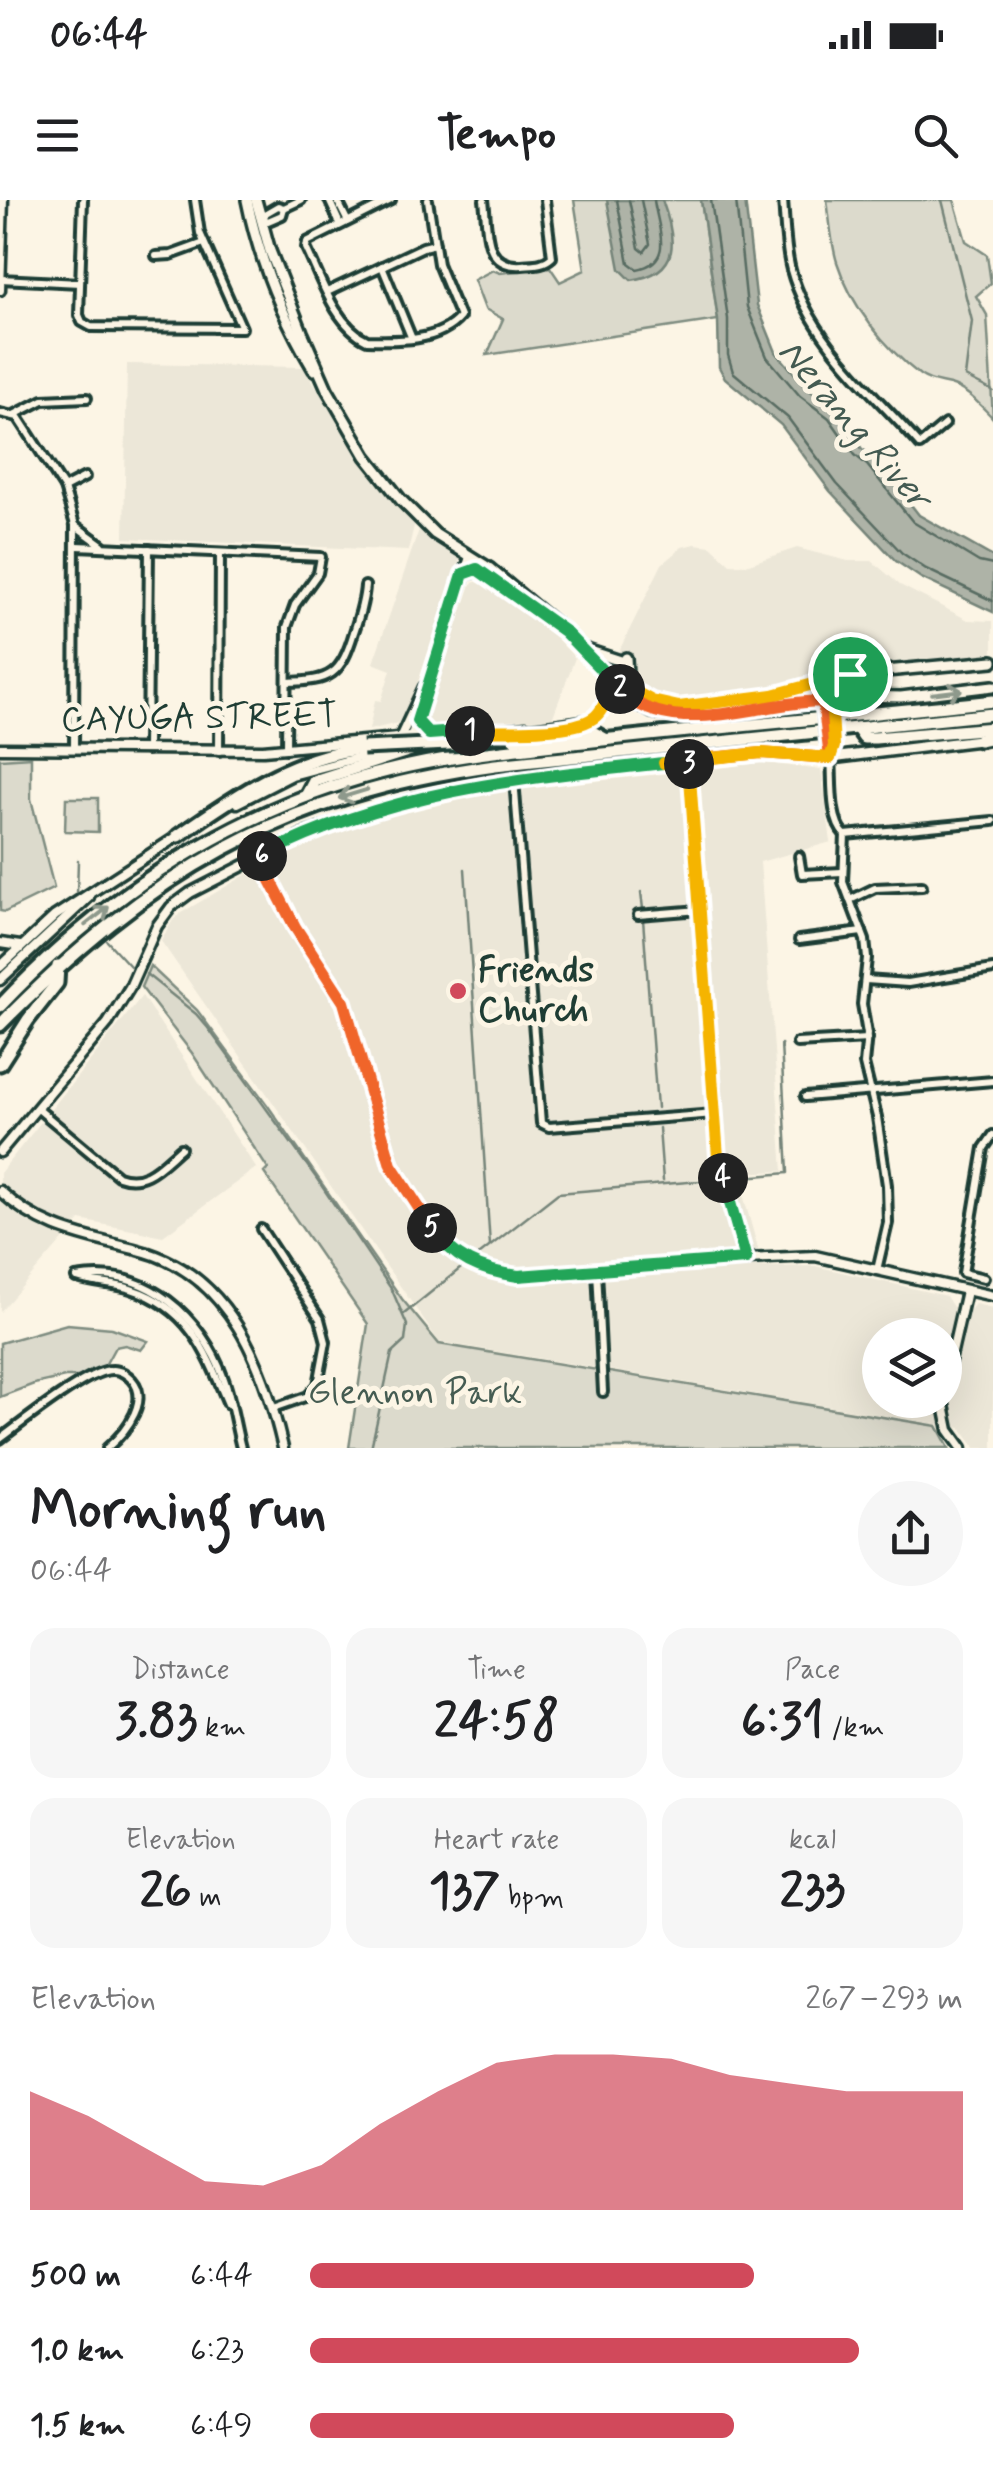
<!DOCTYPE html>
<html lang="en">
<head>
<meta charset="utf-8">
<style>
  body { margin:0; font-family:Mynerve,sans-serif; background:#f6f6f6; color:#202124; height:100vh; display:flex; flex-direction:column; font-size:38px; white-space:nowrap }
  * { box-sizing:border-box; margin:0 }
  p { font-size:32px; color:#757577 }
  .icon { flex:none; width:55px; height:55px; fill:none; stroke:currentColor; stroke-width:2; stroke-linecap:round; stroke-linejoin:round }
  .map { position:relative; height:1248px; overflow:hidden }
  .details { display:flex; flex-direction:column; background:#fff; flex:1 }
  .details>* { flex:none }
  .tools { position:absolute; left:862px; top:1118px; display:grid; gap:20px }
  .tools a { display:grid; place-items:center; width:100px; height:100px; border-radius:50%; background:#fff; box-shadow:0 10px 40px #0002; font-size:50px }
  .pin { position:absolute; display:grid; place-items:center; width:85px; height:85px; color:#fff; margin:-42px; border:5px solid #fff; border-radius:50%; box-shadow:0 2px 10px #0007 }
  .km { position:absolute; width:50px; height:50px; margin:-25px; border-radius:50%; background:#222; color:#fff; font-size:28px; line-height:50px; text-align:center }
  .round { display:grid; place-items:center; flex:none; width:105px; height:105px; border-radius:52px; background:#f6f6f6 }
  .headline { display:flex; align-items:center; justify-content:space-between; height:170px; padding:0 30px }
  h1 { font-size:55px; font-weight:700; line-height:75px }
  .metrics { display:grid; grid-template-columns:repeat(3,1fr); gap:15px; height:170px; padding:10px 30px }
  .metrics div { display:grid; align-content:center; border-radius:25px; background:#f6f6f6; text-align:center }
  .metrics b { font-size:50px; font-weight:700 }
  .metrics small { font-size:28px; font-weight:400 }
  .metrics p { font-size:28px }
  .chart { height:280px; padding:20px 30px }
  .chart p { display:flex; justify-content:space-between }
  .chart svg { width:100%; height:180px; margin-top:10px; fill:#d1495b; opacity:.7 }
  ul { padding:0 30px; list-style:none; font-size:32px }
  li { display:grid; grid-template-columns:160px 120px 1fr; align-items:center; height:75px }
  li i { height:25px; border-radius:12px; background:#d1495b }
  .status { display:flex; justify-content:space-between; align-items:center; height:70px; padding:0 50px; background:#fff; direction:ltr }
  .status svg { height:28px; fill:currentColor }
  header { display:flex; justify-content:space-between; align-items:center; height:130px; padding:0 30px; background:#fff; font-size:45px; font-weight:700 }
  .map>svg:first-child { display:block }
  .built { fill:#ece7d8; fill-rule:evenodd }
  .green { fill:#dcdacc; stroke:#7e8c80; stroke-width:2.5 }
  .water { fill:#aeb3a7; stroke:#758479; stroke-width:2.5 }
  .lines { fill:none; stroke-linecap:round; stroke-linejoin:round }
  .shore { stroke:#586c62; stroke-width:2.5 }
  .stream { stroke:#758479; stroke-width:2.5 }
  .minor-casing { stroke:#1f3d34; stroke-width:14 }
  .tertiary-casing { stroke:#1f3d34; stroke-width:15 }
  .secondary-casing { stroke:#1f3d34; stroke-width:16 }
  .motorway-casing { stroke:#1f3d34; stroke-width:19 }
  .minor { stroke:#fcf5e5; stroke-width:6 }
  .tertiary { stroke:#fcf5e5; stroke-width:8 }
  .secondary { stroke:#fcf5e5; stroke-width:9 }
  .motorway { stroke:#fcf5e5; stroke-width:11 }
  .secondary-bridge-casing { stroke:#1f3d34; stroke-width:16; stroke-linecap:butt }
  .motorway-bridge-casing { stroke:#1f3d34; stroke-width:19; stroke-linecap:butt }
  .secondary-bridge { stroke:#fcf5e5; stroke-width:9 }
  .motorway-bridge { stroke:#fcf5e5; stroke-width:11 }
  .oneway { stroke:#8e998c }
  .split-1-casing { stroke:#fff; stroke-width:20 }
  .split-2-casing { stroke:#fff; stroke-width:20 }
  .split-3-casing { stroke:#fff; stroke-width:20 }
  .split-4-casing { stroke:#fff; stroke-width:20 }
  .split-5-casing { stroke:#fff; stroke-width:20 }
  .split-6-casing { stroke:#fff; stroke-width:20 }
  .split-7-casing { stroke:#fff; stroke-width:20 }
  .split-8-casing { stroke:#fff; stroke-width:20 }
  .split-1 { stroke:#f5b400; stroke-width:12 }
  .split-2 { stroke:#22a559; stroke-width:12 }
  .split-3 { stroke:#f0652b; stroke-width:12 }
  .split-4 { stroke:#f5b400; stroke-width:12 }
  .split-5 { stroke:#22a559; stroke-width:12 }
  .split-6 { stroke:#f0652b; stroke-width:12 }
  .split-7 { stroke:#22a559; stroke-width:12 }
  .split-8 { stroke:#f5b400; stroke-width:12 }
  .poi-dot { fill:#d1495b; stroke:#fcf5e5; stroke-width:4 }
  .labels { text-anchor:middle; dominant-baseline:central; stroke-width:10; stroke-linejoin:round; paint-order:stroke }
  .street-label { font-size:35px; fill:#1f3d34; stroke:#fcf5e5 }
  .poi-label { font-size:35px; font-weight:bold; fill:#1f3d34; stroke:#fcf5e5; text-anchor:start }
  .park-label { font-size:35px; fill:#455c52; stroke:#fcf5e5 }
  .water-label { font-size:38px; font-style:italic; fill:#435a51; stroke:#fcf5e5 }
</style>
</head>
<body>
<div class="status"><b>06:44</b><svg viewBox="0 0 49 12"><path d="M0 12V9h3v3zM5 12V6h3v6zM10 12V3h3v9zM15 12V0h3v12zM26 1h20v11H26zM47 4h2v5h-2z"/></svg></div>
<header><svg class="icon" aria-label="menu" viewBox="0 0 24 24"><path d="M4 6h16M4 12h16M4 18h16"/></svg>Tempo<svg class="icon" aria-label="search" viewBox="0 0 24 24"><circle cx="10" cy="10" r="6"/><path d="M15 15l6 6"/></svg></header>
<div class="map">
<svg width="993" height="1248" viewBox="0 0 993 1248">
  <rect width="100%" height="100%" fill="#fcf5e5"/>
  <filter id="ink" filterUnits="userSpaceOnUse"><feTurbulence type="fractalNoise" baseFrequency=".01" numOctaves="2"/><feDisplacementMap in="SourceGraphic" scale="20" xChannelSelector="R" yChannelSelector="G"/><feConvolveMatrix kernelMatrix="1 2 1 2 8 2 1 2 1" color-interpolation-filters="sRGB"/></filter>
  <g filter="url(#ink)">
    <!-- built -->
    <g class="built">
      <path d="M127,164L304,167L375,281L415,322L408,351L124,338Z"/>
      <path d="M421,324L460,359L415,491L398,523L369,530L375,500L381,501L391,470L373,463Z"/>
      <path d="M695,344L711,346L730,364L746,365L797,348L848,361H872L900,385L968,420L993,421V453L847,467L794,483L674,498L653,493L618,468L617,455L662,364L682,347Z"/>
      <path d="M476,382L497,388L498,394L545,426L575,458L552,519L428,526L425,520L428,510L471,384Z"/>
      <path d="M761,562L821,570L831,642L760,662L783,971L737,973L763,1067L815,1066L946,1096L953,1107L970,1110L975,1104L993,1108V1248H976L961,1228L439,1142L161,741L173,720L181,713L249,673L314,642L380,618L499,591L670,573L681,579L690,677L707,674L700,575L706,574V570ZM880,1135H945V1200H880Z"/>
      <path d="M142,796L256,968L163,1036L80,1020L0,1112V973Z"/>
    </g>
    <!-- green -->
    <g class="green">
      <path d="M574,0H701L718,120L487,155L503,119L485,109L474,80L493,70L500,73L550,67L560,82L585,70Z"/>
      <path d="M827,0H954L966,41L987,55L991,83L976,96L987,115L993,218C980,205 968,190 950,185C938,182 930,182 920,175C884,147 851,106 837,62C831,43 830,20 827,0Z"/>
      <path d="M31,557V599L54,688L5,712L0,711V559Z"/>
      <path d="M66,598H98V632L65,631Z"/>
      <path d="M150,766L197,810L268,906L402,1099L439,1144L937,1226L949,1248H349L368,1124L264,973L268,969L192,853L141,787Z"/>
      <path d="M67,1124L112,1128L148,1141L141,1150L125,1145L115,1147L103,1169L84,1177H65L34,1184L0,1197V1143Z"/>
    </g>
    <!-- water -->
    <g class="water">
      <path d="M607,0H662C676,38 682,73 631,80L620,69Z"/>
      <path d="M701,0H745L757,105L776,152L808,189L835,209L862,249L874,257L919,315L993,357V412L921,378L896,361L830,291L781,225L725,178L719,167L718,120Z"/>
    </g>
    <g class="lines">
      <!-- shore -->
      <g class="shore">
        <path d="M617,0L629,63L637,69C676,62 657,26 654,0"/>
        <path d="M629,0L639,48L644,52L650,44L641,0"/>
        <path d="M711,0L728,119V155L733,172L788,218L837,284L902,353L926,369L993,401"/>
        <path d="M736,0L747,107L767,157L800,196L829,218L855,255L867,265L913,322L979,362L993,365"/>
      </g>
      <!-- stream -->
      <g class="stream">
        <path d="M942,0L972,121L965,177L993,191"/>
        <path d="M465,669L490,1046"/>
        <path d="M641,692L643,709"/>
        <path d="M77,694L78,660"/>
        <path d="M643,719L657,908"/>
        <path d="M107,741L130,766"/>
        <path d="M146,774L196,814L208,828L317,979L392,1090L407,1125L405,1141L392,1153L371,1248"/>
        <path d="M659,928L663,981"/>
        <path d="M733,978L788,973L781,844"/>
        <path d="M475,1058L558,993L712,980"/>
        <path d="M404,1114L461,1068"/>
      </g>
      <!-- minor casing -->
      <g class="minor-casing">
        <g id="minor">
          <path d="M83,0L79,115L82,122L91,127L242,128L200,33L195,0"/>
          <path d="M329,0L340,24"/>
          <path d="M337,0L347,20"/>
          <path d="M391,0L307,42L306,48C321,79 335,125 367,140C398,141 439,142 460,117L438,64L428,0"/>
          <path d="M484,0C488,30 483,68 522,65C534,64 543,65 552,57L545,0"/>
          <path d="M783,0C785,23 785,48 791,70C810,140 873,192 920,245L945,224"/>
          <path d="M263,19L266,13L278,6L284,8L301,0"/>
          <path d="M264,19L268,21L282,15L284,8"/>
          <path d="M156,56L171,55L204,43"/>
          <path d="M382,66L412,139"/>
          <path d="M0,79L80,83"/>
          <path d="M327,92L423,47L435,44"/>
          <path d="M0,213L18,217L64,288L75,325L74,549"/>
          <path d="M14,215L43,200L87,198"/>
          <path d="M64,288L85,277"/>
          <path d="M76,326L102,345"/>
          <path d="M77,346L321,357L318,373L295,405L287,427L286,549"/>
          <path d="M287,482C331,481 341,475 354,432C359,417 364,402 365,386"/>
          <path d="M147,550L149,349"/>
          <path d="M219,551L220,354"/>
          <path d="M831,558C833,580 829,619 845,635"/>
          <path d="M514,579L541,923L549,927L715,914"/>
          <path d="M845,635L843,682L865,740L867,758L862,804L867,834L864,864L877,917L887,985L888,1023L877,1070"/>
          <path d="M845,635L993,621"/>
          <path d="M799,656L802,674L842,672"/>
          <path d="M259,657L295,727L344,802L394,971L441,1041L461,1058"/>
          <path d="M850,700L875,688L922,686"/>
          <path d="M638,715L700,710"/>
          <path d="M799,740L862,732"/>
          <path d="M866,780L908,783L993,769"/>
          <path d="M797,843L867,839"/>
          <path d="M805,897L993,881"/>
          <path d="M38,909L118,976C145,986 161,965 181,948"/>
          <path d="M261,1029L320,1119L326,1142L318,1185L308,1196L274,1208"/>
          <path d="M476,1066L517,1076L747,1059L718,957L689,560"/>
          <path d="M597,1070L603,1192"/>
          <path d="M76,1078C146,1065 202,1117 224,1179C232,1201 235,1225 241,1248"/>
          <path d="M77,1078C94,1084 113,1083 131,1089C190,1108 206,1152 228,1204"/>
          <path d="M984,1078L963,1073L984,948L993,935"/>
          <path d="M0,1239C23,1222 80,1177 105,1171C113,1169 121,1170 128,1176C154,1197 126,1232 107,1248"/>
        </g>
      </g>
      <!-- tertiary casing -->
      <g class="tertiary-casing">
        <g id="tertiary">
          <path d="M0,90L3,0"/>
          <path d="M524,529L591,520L601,510L614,480"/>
          <path d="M400,538L424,487"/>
          <path d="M401,546L412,535L470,357"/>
          <path d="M0,548L263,550L465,532"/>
          <path d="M237,603L292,575L383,551"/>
          <path d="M0,743L20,746"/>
          <path d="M0,767L55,716L181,634"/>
          <path d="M0,780L89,697"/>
          <path d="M0,952L108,823L130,787L157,726L171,707L190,693L307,633L416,598L514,579L761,553L831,558"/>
          <path d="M0,991C43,1031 84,1036 138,1050C230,1073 264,1166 283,1248"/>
          <path d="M461,1058L476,1066"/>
          <path d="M747,1059L815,1056L993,1096"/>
          <path d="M945,1183L966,1091"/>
          <path d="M943,1200L949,1230L962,1248"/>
        </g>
      </g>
      <!-- secondary casing -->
      <g class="secondary-casing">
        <g id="secondary">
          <path d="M247,0C259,60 283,118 314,170"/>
          <path d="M256,0L270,51L302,132L327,189L366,256L401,300L435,334L489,368L564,431L632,501L652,512L677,517L824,501L850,475"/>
          <path d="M463,374L483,370"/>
          <path d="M587,450L624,462"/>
          <path d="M626,458L627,474L634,488"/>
          <path d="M614,480L652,501L679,507L789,494L901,497L993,486"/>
          <path d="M791,490L830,482"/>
          <path d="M823,500L828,485L843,475L993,461"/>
          <path d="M831,558L979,540"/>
        </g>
      </g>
      <!-- motorway casing -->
      <g class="motorway-casing">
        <g id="motorway">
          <path d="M857,528L864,538H875L993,528"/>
          <path d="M514,539L591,531L605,539"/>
          <path d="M979,540L993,537"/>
          <path d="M306,596L314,581L442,540L526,529"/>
          <path d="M178,636C236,595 291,557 363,548"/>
          <path d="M0,806C93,708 203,630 332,587C417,558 504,550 593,541C726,526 860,516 993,501"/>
          <path d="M0,825C149,673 282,594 495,565L993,514"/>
          <path d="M0,864L28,820L57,783L58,766"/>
        </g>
      </g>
      <!-- minor -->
      <use href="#minor" class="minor"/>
      <!-- tertiary -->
      <use href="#tertiary" class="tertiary"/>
      <!-- secondary -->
      <use href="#secondary" class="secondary"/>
      <!-- motorway -->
      <use href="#motorway" class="motorway"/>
      <!-- secondary-bridge casing -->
      <g class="secondary-bridge-casing">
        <g id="secondary-bridge">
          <path d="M823,507L827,543"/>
          <path d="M831,507L834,543"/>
        </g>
      </g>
      <!-- motorway-bridge casing -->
      <g class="motorway-bridge-casing">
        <path id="motorway-bridge" d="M363,548L470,543"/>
      </g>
      <!-- secondary-bridge -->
      <use href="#secondary-bridge" class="secondary-bridge"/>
      <!-- motorway-bridge -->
      <use href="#motorway-bridge" class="motorway-bridge"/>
    </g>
    <!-- one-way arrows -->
    <defs><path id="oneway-shaft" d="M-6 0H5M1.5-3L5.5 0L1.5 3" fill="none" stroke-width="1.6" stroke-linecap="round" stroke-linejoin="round" transform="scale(2.5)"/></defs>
    <g class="oneway">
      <use href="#oneway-shaft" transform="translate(947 492) rotate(-7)"/>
      <use href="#oneway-shaft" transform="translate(353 594) rotate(163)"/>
      <use href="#oneway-shaft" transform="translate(97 716) rotate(-38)"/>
    </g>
  </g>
  <g class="lines" filter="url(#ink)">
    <!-- split-1 casing -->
    <g class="split-1-casing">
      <path id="split-1" d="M470,531C499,529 575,535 596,516C605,508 609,491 614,480L652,501L679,507L773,495L850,474"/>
    </g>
    <!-- split-2 casing -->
    <g class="split-2-casing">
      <path id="split-2" d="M470,531L429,534L417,521L463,374L477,369L564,431L620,489"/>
    </g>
    <!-- split-3 casing -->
    <g class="split-3-casing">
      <path id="split-3" d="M620,489C668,542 760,501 823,501L830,558L761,553L689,560V564"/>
    </g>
    <!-- split-4 casing -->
    <g class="split-4-casing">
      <path id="split-4" d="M689,564L718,957L723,978"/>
    </g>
    <!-- split-5 casing -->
    <g class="split-5-casing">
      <path id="split-5" d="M432,1028C453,1059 481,1071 518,1076L746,1059L723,978"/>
    </g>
    <!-- split-6 casing -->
    <g class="split-6-casing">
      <path id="split-6" d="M262,656L259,657L295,727L344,802L391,965L432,1028"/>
    </g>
    <!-- split-7 casing -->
    <g class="split-7-casing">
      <path id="split-7" d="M262,656C391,590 522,578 664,563"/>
    </g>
    <!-- split-8 casing -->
    <g class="split-8-casing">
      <path id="split-8" d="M664,563L761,553L830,558L834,546L831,496L850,498L846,486L850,474"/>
    </g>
    <!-- split-1 -->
    <use href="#split-1" class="split-1"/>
    <!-- split-2 -->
    <use href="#split-2" class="split-2"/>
    <!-- split-3 -->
    <use href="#split-3" class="split-3"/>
    <!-- split-4 -->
    <use href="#split-4" class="split-4"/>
    <!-- split-5 -->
    <use href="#split-5" class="split-5"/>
    <!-- split-6 -->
    <use href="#split-6" class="split-6"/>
    <!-- split-7 -->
    <use href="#split-7" class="split-7"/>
    <!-- split-8 -->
    <use href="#split-8" class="split-8"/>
  </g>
  <!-- markers -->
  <circle class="poi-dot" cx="458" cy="791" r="10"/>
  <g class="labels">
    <!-- street labels -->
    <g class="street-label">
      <text transform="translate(199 518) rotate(-1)">CAYUGA STREET</text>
    </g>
    <!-- poi labels -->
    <g class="poi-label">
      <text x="478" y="771">Friends<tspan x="478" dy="40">Church</tspan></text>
    </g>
    <!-- park labels -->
    <g class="park-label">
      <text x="415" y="1193">Glennon Park</text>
    </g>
    <!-- water labels -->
    <g class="water-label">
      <text transform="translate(854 225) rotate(49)">Nerang River</text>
    </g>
  </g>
</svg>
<div class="tools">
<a><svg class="icon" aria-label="layers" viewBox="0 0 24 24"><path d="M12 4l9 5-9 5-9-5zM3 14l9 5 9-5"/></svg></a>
</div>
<div class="pin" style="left:850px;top:474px;background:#1e9e55"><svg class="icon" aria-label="arrive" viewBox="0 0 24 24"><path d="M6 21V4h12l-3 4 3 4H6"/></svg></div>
<b class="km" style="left:470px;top:531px">1</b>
<b class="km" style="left:620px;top:489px">2</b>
<b class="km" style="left:689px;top:564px">3</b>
<b class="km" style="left:723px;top:978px">4</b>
<b class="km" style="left:432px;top:1028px">5</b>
<b class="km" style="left:262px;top:656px">6</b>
</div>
<section class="details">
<div class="headline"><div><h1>Morning run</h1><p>06:44</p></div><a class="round"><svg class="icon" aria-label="share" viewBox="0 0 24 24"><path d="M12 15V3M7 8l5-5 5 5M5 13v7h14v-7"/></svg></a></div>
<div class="metrics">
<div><p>Distance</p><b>3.83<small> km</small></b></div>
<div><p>Time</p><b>24:58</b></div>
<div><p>Pace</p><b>6:31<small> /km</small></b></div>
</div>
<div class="metrics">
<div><p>Elevation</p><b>26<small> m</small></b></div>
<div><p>Heart rate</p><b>137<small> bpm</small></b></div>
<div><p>kcal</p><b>233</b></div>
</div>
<div class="chart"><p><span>Elevation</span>267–293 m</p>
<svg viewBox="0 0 160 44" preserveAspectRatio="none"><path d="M0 44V15L10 21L20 29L30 37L40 38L50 33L60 23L70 15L80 8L90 6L100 6L110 7L120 11L130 13L140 15L150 15L160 15V44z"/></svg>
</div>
<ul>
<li><b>500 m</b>6:44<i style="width:68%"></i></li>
<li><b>1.0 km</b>6:23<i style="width:84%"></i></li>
<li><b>1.5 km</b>6:49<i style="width:65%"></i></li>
</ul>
</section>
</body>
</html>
